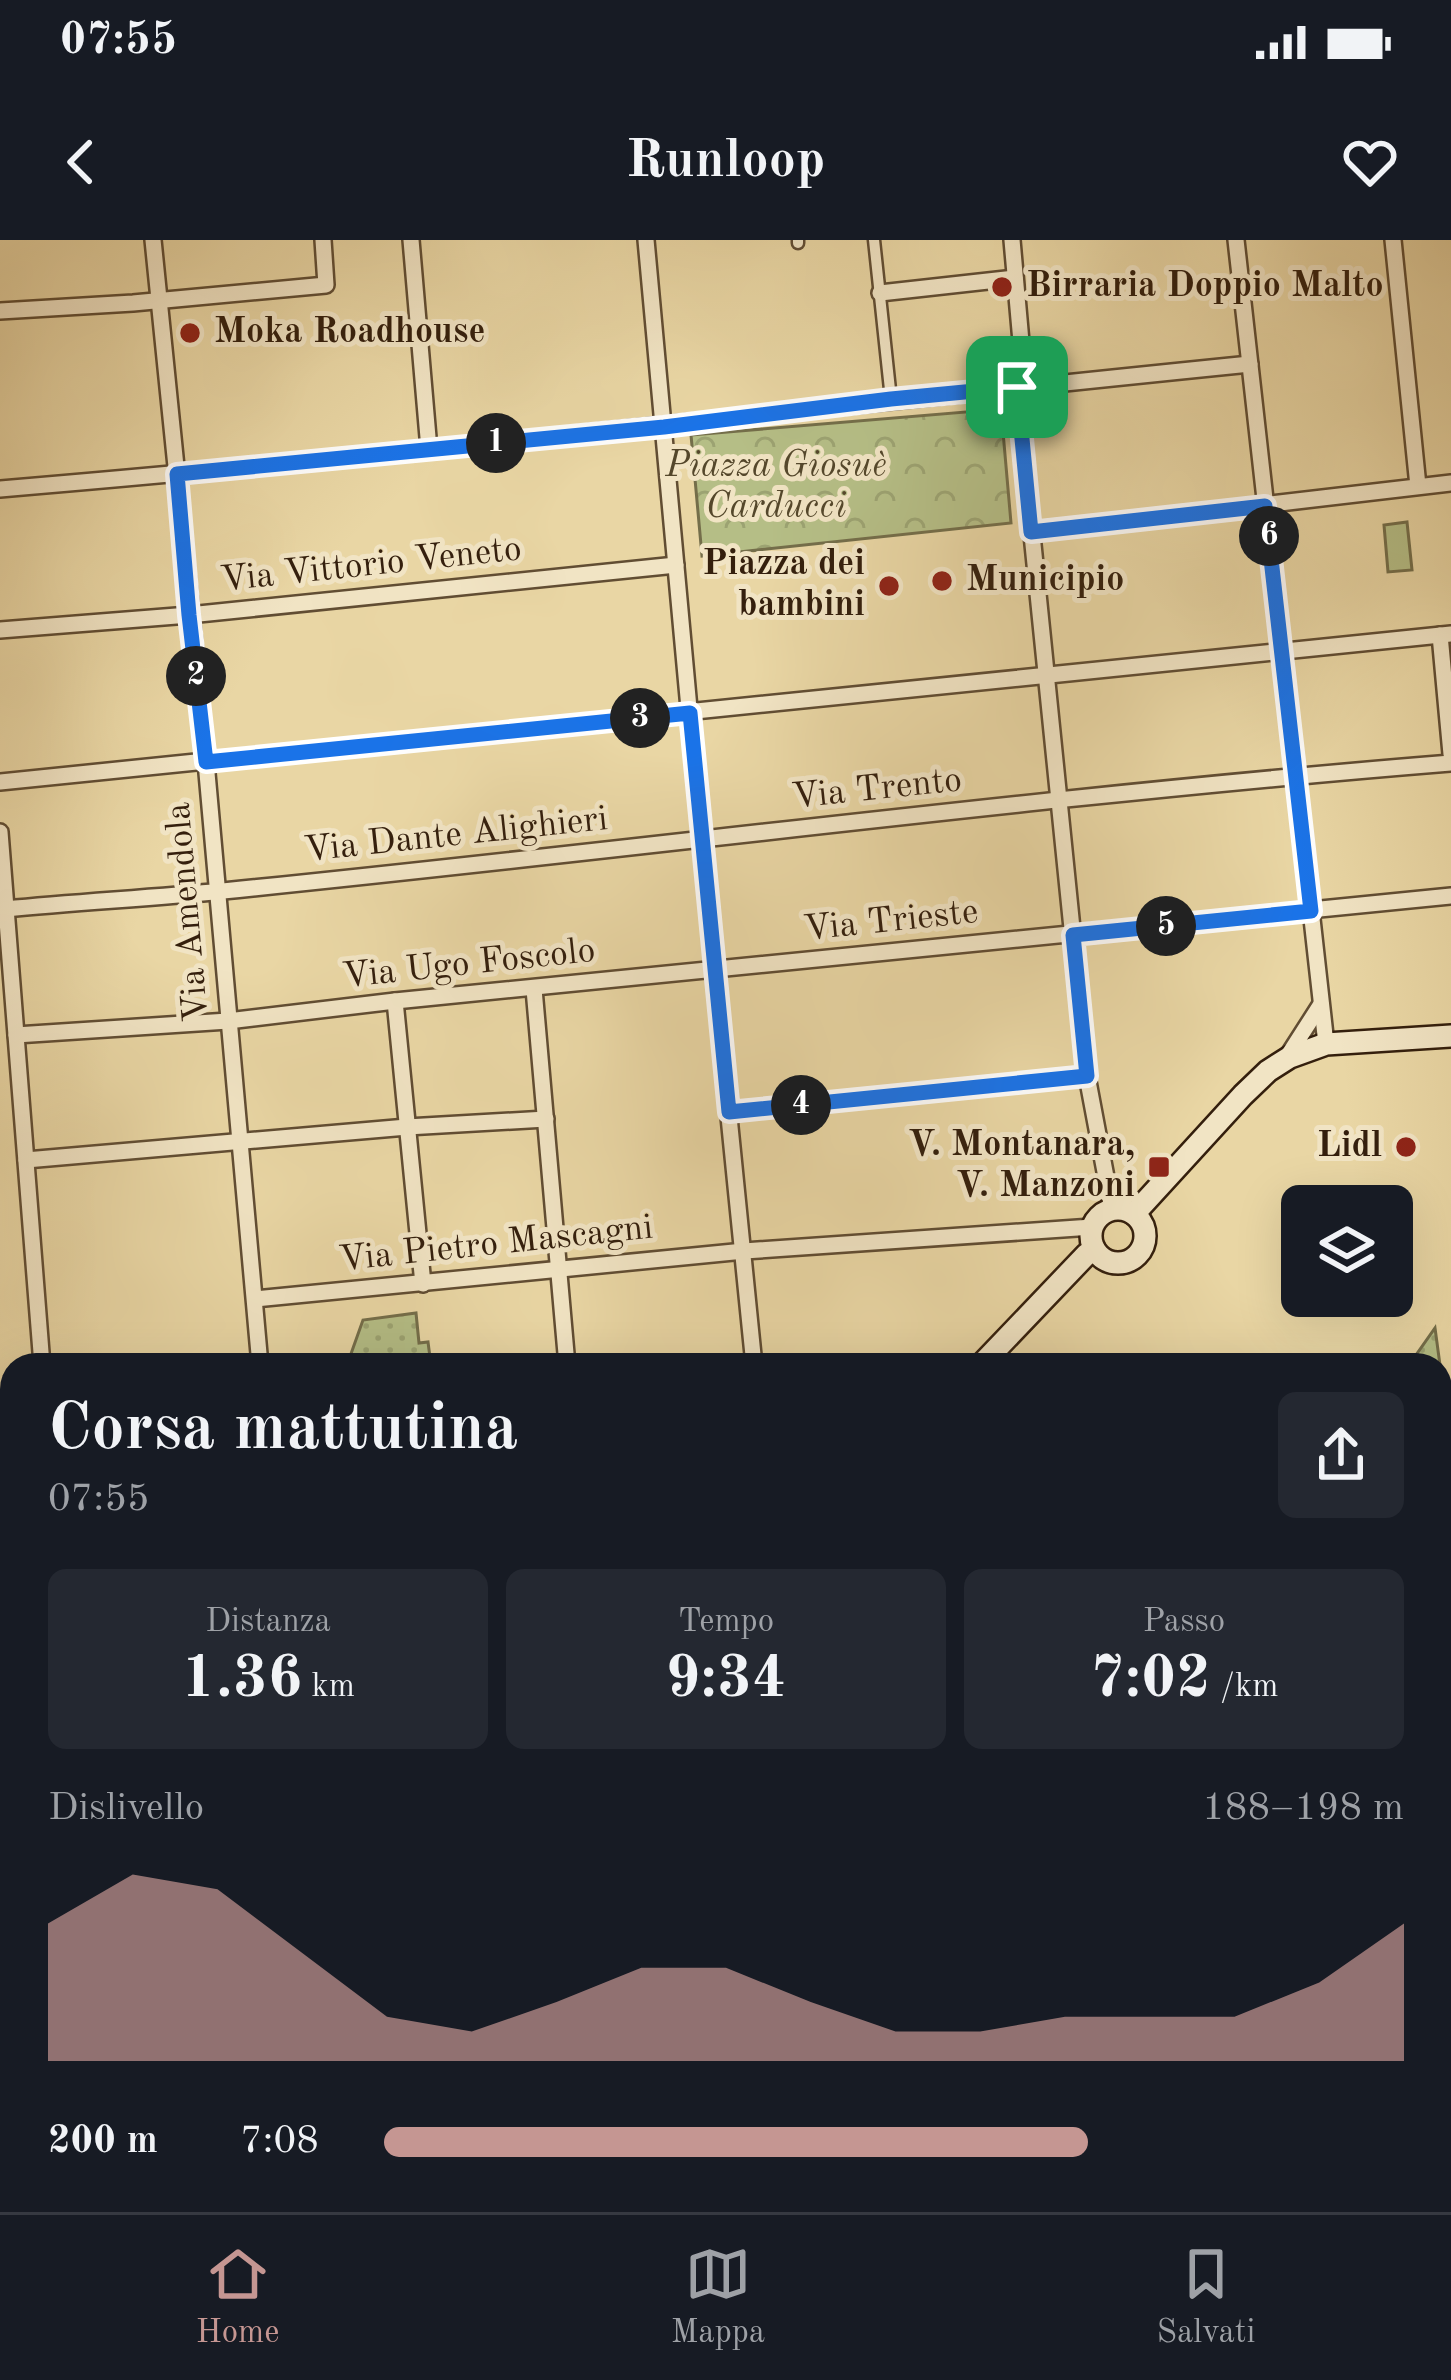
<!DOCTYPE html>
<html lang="it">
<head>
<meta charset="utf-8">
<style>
  body { margin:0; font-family:"Old Standard TT",serif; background:#242831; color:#f1f3f6; height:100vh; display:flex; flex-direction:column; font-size:45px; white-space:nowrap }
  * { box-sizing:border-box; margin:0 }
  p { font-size:39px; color:#9ea1a6 }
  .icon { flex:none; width:66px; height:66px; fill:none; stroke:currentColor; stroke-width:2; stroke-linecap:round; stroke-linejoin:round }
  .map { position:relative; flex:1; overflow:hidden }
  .drawer { position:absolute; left:0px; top:1113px; width:1452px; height:861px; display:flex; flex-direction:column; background:#171b24; border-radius:36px 36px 0 0; box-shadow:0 12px 48px #0002 }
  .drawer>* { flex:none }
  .tools { position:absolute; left:1281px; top:945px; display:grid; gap:24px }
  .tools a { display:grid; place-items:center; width:132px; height:132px; border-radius:18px; background:#171b24; box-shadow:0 12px 48px #0002; font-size:60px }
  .pin { position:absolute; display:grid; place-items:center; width:102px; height:102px; color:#fff; margin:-51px; border-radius:24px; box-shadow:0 6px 18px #0006 }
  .km { position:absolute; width:60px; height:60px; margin:-30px; border-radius:50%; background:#222; color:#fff; font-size:33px; line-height:60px; text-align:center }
  .round { display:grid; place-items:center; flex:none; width:126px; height:126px; border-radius:18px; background:#242831 }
  .overview { display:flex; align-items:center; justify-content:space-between; height:204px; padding:0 48px }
  h1 { font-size:66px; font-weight:700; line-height:90px }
  .metrics { display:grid; grid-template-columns:repeat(3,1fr); gap:18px; height:204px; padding:12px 48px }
  .metrics div { display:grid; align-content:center; border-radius:18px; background:#242831; text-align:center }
  .metrics b { font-size:60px; font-weight:700 }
  .metrics small { font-size:33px; font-weight:400 }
  .metrics p { font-size:33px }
  .chart { height:336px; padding:24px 48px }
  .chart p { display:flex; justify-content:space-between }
  .chart svg { width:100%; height:216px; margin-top:12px; fill:#c59692; opacity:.7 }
  ul { padding:0 48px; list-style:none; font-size:39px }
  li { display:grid; grid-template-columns:192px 144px 1fr; align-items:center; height:90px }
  li i { height:30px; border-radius:15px; background:#c59692 }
  .status { display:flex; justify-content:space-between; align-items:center; height:84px; padding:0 60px; background:#171b24; direction:ltr }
  .status svg { height:33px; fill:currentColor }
  header { display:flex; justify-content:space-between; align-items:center; height:156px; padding:0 48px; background:#171b24; font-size:54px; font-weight:700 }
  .tabs { display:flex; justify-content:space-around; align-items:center; height:168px; border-top:3px solid #363941; background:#171b24; font-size:33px; color:#9ea1a6 }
  .tabs a { display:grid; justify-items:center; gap:6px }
  .tabs .on { color:#c59692 }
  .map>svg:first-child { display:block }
  .grass { fill:url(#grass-dots); stroke:#746e4a; stroke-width:3 }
  .forest { fill:url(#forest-crowns); stroke:#746e4a; stroke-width:3 }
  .garden { fill:#b5be86; stroke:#746e4a; stroke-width:3 }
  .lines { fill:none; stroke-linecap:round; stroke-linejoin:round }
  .pedestrian-casing { stroke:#614d33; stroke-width:15 }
  .minor-casing { stroke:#614d33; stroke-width:20 }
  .secondary-casing { stroke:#341f0d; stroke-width:26 }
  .pedestrian { stroke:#f1e4c4; stroke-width:10 }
  .minor { stroke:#f1e4c4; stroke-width:15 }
  .secondary { stroke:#f1e4c4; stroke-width:21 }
  .route-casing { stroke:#fff; stroke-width:24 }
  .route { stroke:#1a73e8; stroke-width:15 }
  .poi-dot { fill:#8f2418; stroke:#f1e4c4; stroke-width:4.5 }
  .labels { text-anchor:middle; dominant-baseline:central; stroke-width:10; stroke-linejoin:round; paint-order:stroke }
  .poi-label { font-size:36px; font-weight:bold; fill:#341f0d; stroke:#f1e4c4; text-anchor:start }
  .park-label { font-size:36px; font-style:italic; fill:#54472b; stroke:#f1e4c4 }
  .street-label { font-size:36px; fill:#341f0d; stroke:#f1e4c4 }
</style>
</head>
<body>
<div class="status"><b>07:55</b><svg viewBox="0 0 49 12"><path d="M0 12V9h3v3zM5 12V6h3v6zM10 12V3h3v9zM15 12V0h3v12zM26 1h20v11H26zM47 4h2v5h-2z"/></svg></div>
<header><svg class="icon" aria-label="back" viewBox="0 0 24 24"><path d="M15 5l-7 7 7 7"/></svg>Runloop<svg class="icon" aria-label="heart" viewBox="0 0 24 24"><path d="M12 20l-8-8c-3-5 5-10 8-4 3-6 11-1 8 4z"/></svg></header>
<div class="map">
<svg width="1451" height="1972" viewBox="0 0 1451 1972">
  <defs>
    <pattern id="grass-dots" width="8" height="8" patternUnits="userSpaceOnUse" patternTransform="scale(3)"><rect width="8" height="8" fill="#b5be86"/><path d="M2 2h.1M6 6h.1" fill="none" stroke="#9ca372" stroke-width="1.8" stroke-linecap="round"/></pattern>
    <pattern id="forest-crowns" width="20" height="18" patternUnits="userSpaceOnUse" patternTransform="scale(3)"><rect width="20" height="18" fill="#b5be86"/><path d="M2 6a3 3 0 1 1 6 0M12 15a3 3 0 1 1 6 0" fill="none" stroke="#9ca372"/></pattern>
  </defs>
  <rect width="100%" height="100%" fill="#e9d6a4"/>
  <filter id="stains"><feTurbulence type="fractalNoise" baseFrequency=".00167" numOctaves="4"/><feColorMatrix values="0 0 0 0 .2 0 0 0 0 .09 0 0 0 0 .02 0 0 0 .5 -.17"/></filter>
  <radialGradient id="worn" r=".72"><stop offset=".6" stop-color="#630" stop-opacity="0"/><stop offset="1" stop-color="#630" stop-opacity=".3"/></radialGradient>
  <!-- grass -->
  <g class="grass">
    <path d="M416,1073L419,1103L428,1102L431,1125H347L363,1080Z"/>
    <path d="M1435,1088L1440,1125H1409Z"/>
    <path d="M1440,1126L1451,1211V1238L1440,1240Z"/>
    <path d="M1449,1464L1451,1626L1440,1627V1466Z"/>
  </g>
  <!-- forest -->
  <path class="forest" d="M1001,169L1011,283L702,316L691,195Z"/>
  <!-- garden -->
  <path class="garden" d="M1407,282L1412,330L1388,332L1384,285Z"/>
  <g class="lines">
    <!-- pedestrian casing -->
    <g class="pedestrian-casing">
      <g id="pedestrian">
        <path d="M798,0V3"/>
        <path d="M874,0L891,159"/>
      </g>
    </g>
    <!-- minor casing -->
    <g class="minor-casing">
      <g id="minor">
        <path d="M153,0L206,522L260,1125"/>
        <path d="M411,0L429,209"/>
        <path d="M646,0L701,599L754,1125"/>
        <path d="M1012,0L1025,147"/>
        <path d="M1236,0L1326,804"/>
        <path d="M1393,0L1418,246"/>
        <path d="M880,53L1015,38"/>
        <path d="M0,71L133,63L326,45L323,0"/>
        <path d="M1017,147L1087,836L1112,969"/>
        <path d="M0,249C417,214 833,166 1250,124"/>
        <path d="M1031,292L1451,243"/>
        <path d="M0,390L189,375L676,325"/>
        <path d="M1440,395L1451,514"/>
        <path d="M0,542L1451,394"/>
        <path d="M0,592L42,1125"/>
        <path d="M6,669C78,662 151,658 223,651C632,610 1041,556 1451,523"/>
        <path d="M534,749L567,1125"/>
        <path d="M395,761L423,1044"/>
        <path d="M16,795L228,781L395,761L1451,656"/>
        <path d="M1287,817L1321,764"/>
        <path d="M729,872L1087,836"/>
        <path d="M26,920L407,887L546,879"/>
        <path d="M255,1059L744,1011L1092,987"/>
        <path d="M1440,1260L1451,1258"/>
        <path d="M1440,1452L1451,1451"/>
        <path d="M1440,1645L1451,1643"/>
        <path d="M0,1790L12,1794"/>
        <path d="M0,1948H12"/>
        <path d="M648,1962L649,1972"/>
      </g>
    </g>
    <!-- secondary casing -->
    <g class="secondary-casing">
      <g id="secondary">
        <circle cx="1118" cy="996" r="27"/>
        <path d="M1134,974L1243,855L1268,831L1290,817L1326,804L1451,796"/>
        <path d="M981,1125L1086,1015L1094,1009"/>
        <path d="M850,1972L851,1962"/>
        <path d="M866,1972L868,1962"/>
      </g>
    </g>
    <!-- pedestrian -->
    <use href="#pedestrian" class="pedestrian"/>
    <!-- minor -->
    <use href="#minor" class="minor"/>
    <!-- secondary -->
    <use href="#secondary" class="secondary"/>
  </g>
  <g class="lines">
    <!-- route casing -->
    <g class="route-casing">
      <path id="route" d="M1017,147L1031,292L1265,266L1311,671L1073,695L1087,836L729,872L690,473L206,522L189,375L177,234L664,187L891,159Z"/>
    </g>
    <!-- route -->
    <use href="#route" class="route"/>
  </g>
  <!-- markers -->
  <g class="poi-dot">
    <circle cx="1002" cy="47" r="12"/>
    <circle cx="190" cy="93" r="12"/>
    <circle cx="942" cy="341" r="12"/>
    <circle cx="889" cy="346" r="12"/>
    <circle cx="1406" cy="907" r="12"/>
    <rect x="1147" y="915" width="24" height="24" rx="6"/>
  </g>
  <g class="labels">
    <!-- poi labels -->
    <g class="poi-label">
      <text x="1026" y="47">Birraria Doppio Malto</text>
      <text x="214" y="93">Moka Roadhouse</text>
      <text x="865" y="325" text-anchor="end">Piazza dei<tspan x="865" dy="41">bambini</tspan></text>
      <text x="966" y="341">Municipio</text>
      <text x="1135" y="906" text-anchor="end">V. Montanara,<tspan x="1135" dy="41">V. Manzoni</tspan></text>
      <text x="1382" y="907" text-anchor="end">Lidl</text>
    </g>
    <!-- park labels -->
    <g class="park-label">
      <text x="776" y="227">Piazza Giosuè<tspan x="776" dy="41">Carducci</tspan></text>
    </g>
    <!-- street labels -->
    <g class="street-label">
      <text transform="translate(371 326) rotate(-6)">Via Vittorio Veneto</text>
      <text transform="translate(877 550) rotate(-6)">Via Trento</text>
      <text transform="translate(456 596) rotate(-6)">Via Dante Alighieri</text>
      <text transform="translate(189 672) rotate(-95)">Via Amendola</text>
      <text transform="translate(891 682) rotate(-6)">Via Trieste</text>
      <text transform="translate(469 725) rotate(-6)">Via Ugo Foscolo</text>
      <text transform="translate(496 1005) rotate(-6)">Via Pietro Mascagni</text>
    </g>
  </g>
  <rect width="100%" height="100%" filter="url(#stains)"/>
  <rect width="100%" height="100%" fill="url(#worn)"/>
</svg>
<div class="tools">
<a><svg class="icon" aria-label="layers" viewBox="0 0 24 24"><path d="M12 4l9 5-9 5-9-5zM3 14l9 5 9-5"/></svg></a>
</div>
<div class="pin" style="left:1017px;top:147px;background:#1e9e55"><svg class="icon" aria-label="arrive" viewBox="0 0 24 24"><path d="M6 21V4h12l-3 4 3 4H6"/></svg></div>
<b class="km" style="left:496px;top:203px">1</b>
<b class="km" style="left:196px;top:436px">2</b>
<b class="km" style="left:640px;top:478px">3</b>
<b class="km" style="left:801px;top:865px">4</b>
<b class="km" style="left:1166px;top:686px">5</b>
<b class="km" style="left:1269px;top:296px">6</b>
<section class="drawer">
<div class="overview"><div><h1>Corsa mattutina</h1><p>07:55</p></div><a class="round"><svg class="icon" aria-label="share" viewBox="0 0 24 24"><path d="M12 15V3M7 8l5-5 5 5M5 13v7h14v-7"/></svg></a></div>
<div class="metrics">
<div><p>Distanza</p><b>1.36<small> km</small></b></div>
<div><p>Tempo</p><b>9:34</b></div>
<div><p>Passo</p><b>7:02<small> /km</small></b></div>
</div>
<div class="chart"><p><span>Dislivello</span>188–198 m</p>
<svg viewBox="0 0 160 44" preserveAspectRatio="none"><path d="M0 44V16L10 6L20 9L30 22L40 35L50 38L60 32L70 25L80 25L90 32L100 38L110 38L120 35L130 35L140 35L150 28L160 16V44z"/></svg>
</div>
<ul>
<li><b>200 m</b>7:08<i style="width:69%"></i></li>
</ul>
</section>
</div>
<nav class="tabs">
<a class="on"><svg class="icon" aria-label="home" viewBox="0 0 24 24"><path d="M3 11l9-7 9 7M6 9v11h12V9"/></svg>Home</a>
<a><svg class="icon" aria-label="map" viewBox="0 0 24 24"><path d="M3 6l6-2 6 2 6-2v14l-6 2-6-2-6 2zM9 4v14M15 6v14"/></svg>Mappa</a>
<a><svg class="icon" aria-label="saved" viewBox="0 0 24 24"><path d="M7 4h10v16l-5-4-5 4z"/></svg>Salvati</a>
</nav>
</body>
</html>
